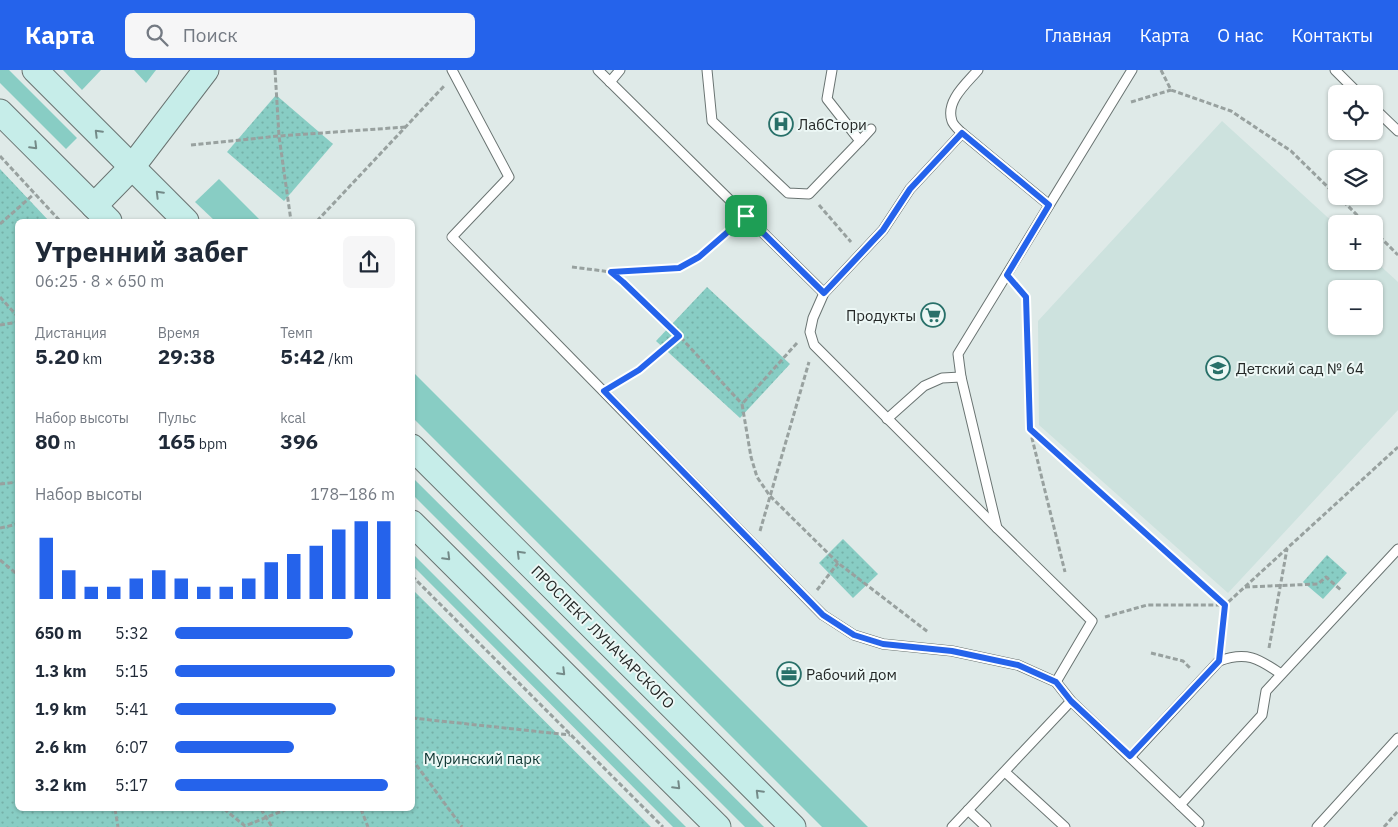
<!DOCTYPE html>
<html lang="ru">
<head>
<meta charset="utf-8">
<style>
  body { margin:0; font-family:"IBM Plex Sans",sans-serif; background:#f6f6f7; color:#1f2937; height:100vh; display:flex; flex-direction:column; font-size:19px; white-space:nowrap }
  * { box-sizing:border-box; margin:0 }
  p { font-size:16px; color:#747a83 }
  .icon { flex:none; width:28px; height:28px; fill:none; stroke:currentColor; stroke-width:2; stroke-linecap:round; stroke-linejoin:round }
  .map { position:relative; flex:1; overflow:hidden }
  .side { position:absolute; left:15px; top:149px; width:400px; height:592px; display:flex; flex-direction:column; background:#fff; border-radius:8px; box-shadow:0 1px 4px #0004 }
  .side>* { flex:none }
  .controls { position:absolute; left:1328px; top:15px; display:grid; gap:10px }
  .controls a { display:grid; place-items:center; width:55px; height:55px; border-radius:8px; background:#fff; box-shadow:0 1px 4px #0004; font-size:25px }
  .pin { position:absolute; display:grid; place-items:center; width:42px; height:42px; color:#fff; margin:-21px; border-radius:10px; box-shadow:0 2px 8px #0006 }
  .round { display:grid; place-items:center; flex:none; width:52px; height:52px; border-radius:8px; background:#f6f6f7 }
  .headline { display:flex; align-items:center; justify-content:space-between; height:85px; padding:0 20px }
  h1 { font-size:28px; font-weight:700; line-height:38px }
  .figures { display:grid; grid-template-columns:repeat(3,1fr); gap:8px; height:85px; padding:5px 20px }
  .figures div { display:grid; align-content:center }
  .figures b { font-size:21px; font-weight:700 }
  .figures small { font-size:14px; font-weight:400 }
  .figures p { font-size:14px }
  .chart { height:140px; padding:10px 20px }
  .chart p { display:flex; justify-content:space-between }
  .chart svg { width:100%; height:90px; margin-top:5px; stroke:#2563eb; stroke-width:6 }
  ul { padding:0 20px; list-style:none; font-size:16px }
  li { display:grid; grid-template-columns:80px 60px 1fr; align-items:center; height:38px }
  li i { height:12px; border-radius:6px; background:#2563eb }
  header { display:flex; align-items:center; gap:30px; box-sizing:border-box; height:70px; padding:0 25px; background:#2563eb; color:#fff }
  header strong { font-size:24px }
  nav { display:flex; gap:28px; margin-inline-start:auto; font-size:18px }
  .search { width:350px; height:45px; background:#f6f6f7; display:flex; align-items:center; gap:12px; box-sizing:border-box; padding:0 18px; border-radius:8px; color:#747a83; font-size:19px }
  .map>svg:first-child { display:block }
  .built { fill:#cde2de; fill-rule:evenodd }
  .green { fill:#88cdc4 }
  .park { fill:url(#park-dots) }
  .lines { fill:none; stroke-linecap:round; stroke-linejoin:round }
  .lane-casing { stroke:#6a7472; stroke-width:11 }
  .secondary-casing { stroke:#6a7472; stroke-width:27 }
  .path { stroke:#98a19f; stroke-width:3; stroke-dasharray:5 2.5; stroke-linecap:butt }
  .lane { stroke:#fff; stroke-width:9 }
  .secondary { stroke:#c6ede9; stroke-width:25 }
  .oneway { stroke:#748a88 }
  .route-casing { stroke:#fff; stroke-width:10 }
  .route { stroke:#2563eb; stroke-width:6 }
  .labels { text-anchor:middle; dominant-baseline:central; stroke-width:4; stroke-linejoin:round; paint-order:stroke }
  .poi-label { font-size:15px; fill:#232726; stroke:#ecf7f5; text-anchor:start }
  .street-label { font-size:15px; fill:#232726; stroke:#ecf7f5 }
  .park-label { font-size:15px; fill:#0c3430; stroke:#ecf7f5 }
</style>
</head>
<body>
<header>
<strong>Карта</strong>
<div class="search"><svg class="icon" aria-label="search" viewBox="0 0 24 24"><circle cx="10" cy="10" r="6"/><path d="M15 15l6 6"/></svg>Поиск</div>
<nav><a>Главная</a><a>Карта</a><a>О нас</a><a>Контакты</a></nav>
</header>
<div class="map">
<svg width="1398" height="757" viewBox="0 0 1398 757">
  <defs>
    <pattern id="park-dots" width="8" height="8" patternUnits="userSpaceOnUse" patternTransform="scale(1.25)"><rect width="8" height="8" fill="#88cdc4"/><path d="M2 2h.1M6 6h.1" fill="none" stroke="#75b0a8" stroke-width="1.8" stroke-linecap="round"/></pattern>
  </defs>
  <rect width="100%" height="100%" fill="#dfeae8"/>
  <!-- built -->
  <path class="built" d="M1222,51L1336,155V191H1374V190L1398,212V340L1228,523L1039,355L1038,251ZM1336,219H1374V256H1336Z"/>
  <!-- green -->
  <g class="green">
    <path d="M0,0H9L77,68L66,79L0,13Z"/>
    <path d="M63,0H101L82,20Z"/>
    <path d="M134,0H156L146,13Z"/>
    <path d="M219,109L261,151H215L195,132Z"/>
    <path d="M413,302L868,757H822L413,348Z"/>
    <path d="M412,407L764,757H745L413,425Z"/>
    <path d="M412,484H413L686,757H673L413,496Z"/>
  </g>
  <!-- park -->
  <g class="park">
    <path d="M276,25L333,74L284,131L227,82Z"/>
    <path d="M0,99L49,151H18V739H412L413,520L651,757H0Z"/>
    <path d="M707,217L790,294L740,348L656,271Z"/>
    <path d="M843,469L878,504L853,528L819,493Z"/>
    <path d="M1327,485L1347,503L1323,529L1303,512Z"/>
  </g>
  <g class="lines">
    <!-- lane casing -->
    <g class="lane-casing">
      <g id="lane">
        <path d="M452,0L509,107L452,167L809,531L823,545L854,565L883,574L952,581L1018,595L1056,612L1071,631L1199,753"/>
        <path d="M598,0L824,223"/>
        <path d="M707,0L712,51L788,123L809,124L860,71L827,29L832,0"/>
        <path d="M1335,0L1359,24"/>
        <path d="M610,12L620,0"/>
        <path d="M1374,38L1398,61"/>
        <path d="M962,63C959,60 953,55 952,51C945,31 967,13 978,0"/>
        <path d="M860,71L871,59"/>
        <path d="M887,349L924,316L942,308L961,307"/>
        <path d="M997,458L814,275L810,262L813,248L824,223L883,160L910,119L962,63L1049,135"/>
        <path d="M1056,612L1092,551L997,458L961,307L958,284L1132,0"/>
        <path d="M1130,687L1219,591C1246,581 1258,588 1281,604"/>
        <path d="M1005,702L1065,757"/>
        <path d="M1180,735L1262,645L1266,621L1398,479"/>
        <path d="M968,740L986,757"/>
        <path d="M952,757L1071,631"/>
        <path d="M1317,757L1398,668"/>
      </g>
    </g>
    <!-- secondary casing -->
    <g class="secondary-casing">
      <g id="secondary">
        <path d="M35,0L186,151"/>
        <path d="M0,42L109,151"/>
        <path d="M94,136L132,97L206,0"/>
        <path d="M412,377L793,757"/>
        <path d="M412,453L718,757"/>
      </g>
    </g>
    <!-- path -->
    <g class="path">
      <path d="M275,0L279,66L291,151"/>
      <path d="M1161,0L1171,20L1231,41L1291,81L1336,125"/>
      <path d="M1131,32L1171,20"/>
      <path d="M191,75L279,66L406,57"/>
      <path d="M0,86L60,151"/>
      <path d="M1338,126L1366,154"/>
      <path d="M819,135L851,172"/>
      <path d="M317,151L445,15"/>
      <path d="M0,154L34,124"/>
      <path d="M1374,161L1398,185"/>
      <path d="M572,197L611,202L623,212L673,259L742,334"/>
      <path d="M612,202L679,198L699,187L735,157"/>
      <path d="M1016,216L1026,227L1030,359L1225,535"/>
      <path d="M0,227L18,247"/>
      <path d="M0,255L18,252"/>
      <path d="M797,273L742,334L751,387L757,407L770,426L838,493L928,562"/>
      <path d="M615,314L639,300L679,266"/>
      <path d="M1030,360L1065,502"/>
      <path d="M0,414L18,412"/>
      <path d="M0,458L18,454"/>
      <path d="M760,461L809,292"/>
      <path d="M0,490L18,505"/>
      <path d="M412,506L663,757"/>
      <path d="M1245,517L1318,514L1326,507L1341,520"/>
      <path d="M817,520L838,493"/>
      <path d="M1105,547L1147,535H1224"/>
      <path d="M1220,575L1225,535L1398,377"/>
      <path d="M1269,578L1287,479"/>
      <path d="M1151,583L1183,591L1191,599"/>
      <path d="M412,648L570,665"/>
      <path d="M412,689L462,757"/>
      <path d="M115,739L118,757"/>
      <path d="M224,739L245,756L287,739"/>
      <path d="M261,739L272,757"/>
      <path d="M361,739L368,757"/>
      <path d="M1384,757L1398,741"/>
    </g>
    <!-- lane -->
    <use href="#lane" class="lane"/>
    <!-- secondary -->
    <use href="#secondary" class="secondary"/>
  </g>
  <!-- one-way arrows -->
  <defs><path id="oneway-chevron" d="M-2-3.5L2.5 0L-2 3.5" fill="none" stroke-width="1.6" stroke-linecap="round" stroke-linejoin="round" transform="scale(1.25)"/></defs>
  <g class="oneway">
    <use href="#oneway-chevron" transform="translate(98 63) rotate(-135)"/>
    <use href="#oneway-chevron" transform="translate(34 76) rotate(45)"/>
    <use href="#oneway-chevron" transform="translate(159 124) rotate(-135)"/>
    <use href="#oneway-chevron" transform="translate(520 484) rotate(-135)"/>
    <use href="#oneway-chevron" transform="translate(447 487) rotate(45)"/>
    <use href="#oneway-chevron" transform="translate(562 602) rotate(45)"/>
    <use href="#oneway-chevron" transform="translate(677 716) rotate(45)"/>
    <use href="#oneway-chevron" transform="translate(759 723) rotate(-135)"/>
  </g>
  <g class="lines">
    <!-- route casing -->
    <g class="route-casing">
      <path id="route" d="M962,63L1049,135L1007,205L1026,227L1030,359L1225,535L1219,591L1130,686L1071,631L1056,612L1018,595L952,581L883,574L854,565L823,545L604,321L639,300L679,266L623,212L611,202L679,198L699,187L746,146L824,223L883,160L910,119Z"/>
    </g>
    <!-- route -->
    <use href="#route" class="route"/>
  </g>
  <!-- icons -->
  <defs>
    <g id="hospital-ring" transform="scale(1.25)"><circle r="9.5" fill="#ecf7f5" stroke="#287069" stroke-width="1.5"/><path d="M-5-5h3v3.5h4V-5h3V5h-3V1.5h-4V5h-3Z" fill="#287069"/></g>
    <g id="supermarket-ring" transform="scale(1.25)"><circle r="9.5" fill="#ecf7f5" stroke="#287069" stroke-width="1.5"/><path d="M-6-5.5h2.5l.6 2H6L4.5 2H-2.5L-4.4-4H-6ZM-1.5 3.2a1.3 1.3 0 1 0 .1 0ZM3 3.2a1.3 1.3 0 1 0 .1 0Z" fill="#287069"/></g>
    <g id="school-ring" transform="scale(1.25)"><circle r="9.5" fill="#ecf7f5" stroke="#287069" stroke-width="1.5"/><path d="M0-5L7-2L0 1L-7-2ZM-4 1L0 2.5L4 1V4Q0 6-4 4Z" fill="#287069"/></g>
    <g id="office-ring" transform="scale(1.25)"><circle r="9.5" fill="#ecf7f5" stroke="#287069" stroke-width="1.5"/><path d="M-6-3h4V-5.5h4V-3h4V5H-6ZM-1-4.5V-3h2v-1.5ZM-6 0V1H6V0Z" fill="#287069"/></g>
  </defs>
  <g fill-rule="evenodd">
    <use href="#hospital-ring" x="781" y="54"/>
    <use href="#supermarket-ring" x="933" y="245"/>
    <use href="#school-ring" x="1218" y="298"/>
    <use href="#office-ring" x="789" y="604"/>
  </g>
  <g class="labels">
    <!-- poi labels -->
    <g class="poi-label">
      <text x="798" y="54">ЛабСтори</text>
      <text x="916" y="245" text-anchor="end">Продукты</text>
      <text x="1236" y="298">Детский сад № 64</text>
      <text x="806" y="604">Рабочий дом</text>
    </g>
    <!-- street labels -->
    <g class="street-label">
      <text transform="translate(603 567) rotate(45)">ПРОСПЕКТ ЛУНАЧАРСКОГО</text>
    </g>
    <!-- park labels -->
    <g class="park-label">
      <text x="482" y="688">Муринский парк</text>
    </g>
  </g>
</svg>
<div class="controls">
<a><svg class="icon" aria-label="locate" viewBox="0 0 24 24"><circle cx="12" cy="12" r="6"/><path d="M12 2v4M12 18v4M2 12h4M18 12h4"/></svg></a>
<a><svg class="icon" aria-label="layers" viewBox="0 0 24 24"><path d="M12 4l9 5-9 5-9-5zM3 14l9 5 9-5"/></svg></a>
<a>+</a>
<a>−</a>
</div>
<div class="pin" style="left:746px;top:146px;background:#1e9e55"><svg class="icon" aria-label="arrive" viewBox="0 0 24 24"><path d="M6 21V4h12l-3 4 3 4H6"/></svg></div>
<section class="side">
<div class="headline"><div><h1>Утренний забег</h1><p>06:25 · 8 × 650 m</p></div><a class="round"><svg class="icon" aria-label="share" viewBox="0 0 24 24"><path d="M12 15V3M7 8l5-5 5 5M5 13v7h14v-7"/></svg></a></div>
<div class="figures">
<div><p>Дистанция</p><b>5.20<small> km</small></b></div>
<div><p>Время</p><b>29:38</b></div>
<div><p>Темп</p><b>5:42<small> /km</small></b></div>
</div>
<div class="figures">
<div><p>Набор высоты</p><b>80<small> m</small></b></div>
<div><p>Пульс</p><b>165<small> bpm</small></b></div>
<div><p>kcal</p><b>396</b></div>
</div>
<div class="chart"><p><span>Набор высоты</span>178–186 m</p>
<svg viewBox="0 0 160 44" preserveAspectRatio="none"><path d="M5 44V14M15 44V30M25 44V38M35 44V38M45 44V34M55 44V30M65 44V34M75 44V38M85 44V38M95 44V34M105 44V26M115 44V22M125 44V18M135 44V10M145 44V6M155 44V6"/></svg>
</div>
<ul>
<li><b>650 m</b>5:32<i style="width:81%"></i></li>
<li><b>1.3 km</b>5:15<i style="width:100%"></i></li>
<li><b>1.9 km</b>5:41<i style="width:73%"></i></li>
<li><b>2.6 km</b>6:07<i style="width:54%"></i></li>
<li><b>3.2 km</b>5:17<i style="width:97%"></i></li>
</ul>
</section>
</div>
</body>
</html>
